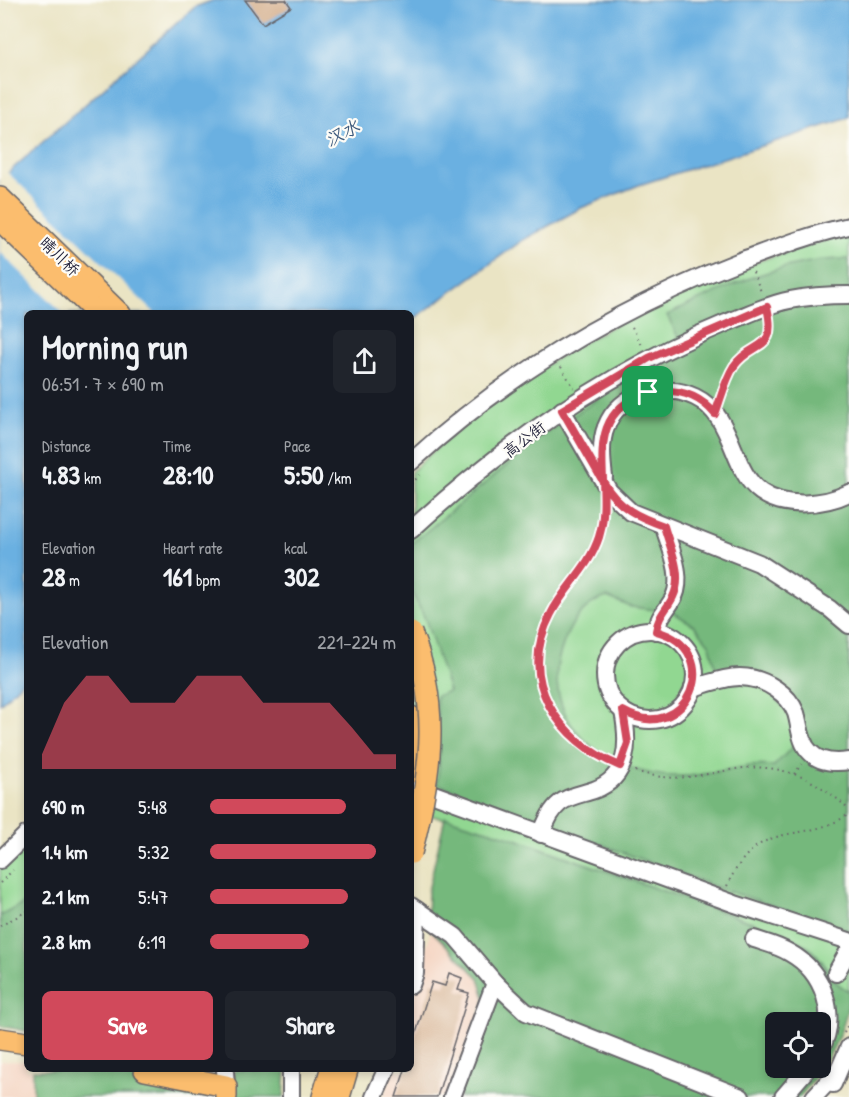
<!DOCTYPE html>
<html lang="en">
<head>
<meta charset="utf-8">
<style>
  body { margin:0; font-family:"Patrick Hand","LXGW WenKai TC",sans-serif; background:#20242c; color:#f1f3f6; height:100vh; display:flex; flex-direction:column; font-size:22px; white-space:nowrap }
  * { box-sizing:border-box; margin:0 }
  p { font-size:20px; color:#9ea1a6 }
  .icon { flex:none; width:33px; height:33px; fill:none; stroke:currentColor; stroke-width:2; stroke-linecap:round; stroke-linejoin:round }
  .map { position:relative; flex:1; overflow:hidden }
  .panel { position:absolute; left:24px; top:310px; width:390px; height:762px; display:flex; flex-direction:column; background:#171b24; border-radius:9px; box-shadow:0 3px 9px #0003 }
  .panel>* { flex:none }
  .tools { position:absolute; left:765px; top:1012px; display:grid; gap:12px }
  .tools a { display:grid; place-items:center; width:66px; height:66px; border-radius:9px; background:#171b24; box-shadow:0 3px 9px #0003; font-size:30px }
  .pin { position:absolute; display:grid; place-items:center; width:51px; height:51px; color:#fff; margin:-26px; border-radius:12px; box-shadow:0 3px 9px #0006 }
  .round { display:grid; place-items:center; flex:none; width:63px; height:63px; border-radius:9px; background:#20242c }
  .summary { display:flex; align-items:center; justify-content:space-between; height:102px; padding:0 18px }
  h1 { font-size:33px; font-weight:700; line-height:45px }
  .figures { display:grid; grid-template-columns:repeat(3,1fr); gap:9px; height:102px; padding:6px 18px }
  .figures div { display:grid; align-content:center }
  .figures b { font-size:26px; font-weight:700 }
  .figures small { font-size:16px; font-weight:400 }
  .figures p { font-size:16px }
  .chart { height:168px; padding:12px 18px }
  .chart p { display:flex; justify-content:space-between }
  .chart svg { width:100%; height:108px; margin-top:6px; fill:#d1495b; opacity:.7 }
  .cta { display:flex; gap:12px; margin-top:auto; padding:12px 18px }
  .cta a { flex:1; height:69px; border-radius:9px; background:#d1495b; color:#fff; font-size:24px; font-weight:700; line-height:69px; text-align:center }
  .cta a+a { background:#20242c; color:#f1f3f6 }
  ul { padding:0 18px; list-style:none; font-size:20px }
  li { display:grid; grid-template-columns:96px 72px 1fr; align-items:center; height:45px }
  li i { height:15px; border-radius:8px; background:#d1495b }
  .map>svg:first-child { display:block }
  .built { fill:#f4d3c0 }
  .green { fill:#91d791; stroke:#5a7c66; stroke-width:1.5 }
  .forest { fill:#74b87b; stroke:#4b6d5b; stroke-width:1.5; fill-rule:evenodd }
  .water { fill:#6bb0e1; stroke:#46698e; stroke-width:1.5 }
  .pier { fill:#eae4c4 }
  .building { fill:#d4ae8c }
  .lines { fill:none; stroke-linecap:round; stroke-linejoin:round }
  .minor-casing { stroke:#68666b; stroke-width:20 }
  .major-casing { stroke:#68666b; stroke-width:24 }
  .path { stroke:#68666b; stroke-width:2; stroke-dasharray:1.5 4.5; stroke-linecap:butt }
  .minor { stroke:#fff; stroke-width:16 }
  .major { stroke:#fbbd6e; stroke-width:21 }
  .major-bridge-casing { stroke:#68666b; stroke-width:24; stroke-linecap:butt }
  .major-bridge { stroke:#fbbd6e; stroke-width:21 }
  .route-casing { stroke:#fff; stroke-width:12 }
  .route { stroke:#d1495b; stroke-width:8 }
  .labels { text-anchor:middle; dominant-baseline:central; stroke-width:4.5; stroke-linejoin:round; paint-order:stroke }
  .street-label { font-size:16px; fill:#22223b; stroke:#fdfcf7 }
  .water-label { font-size:18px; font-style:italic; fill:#3f5b7d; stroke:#fdfcf7 }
</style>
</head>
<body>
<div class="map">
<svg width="849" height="1097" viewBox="0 0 849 1097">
  <rect width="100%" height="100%" fill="#fdfcf7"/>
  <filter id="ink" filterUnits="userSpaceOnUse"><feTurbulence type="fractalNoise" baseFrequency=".0167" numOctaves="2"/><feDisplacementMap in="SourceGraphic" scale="12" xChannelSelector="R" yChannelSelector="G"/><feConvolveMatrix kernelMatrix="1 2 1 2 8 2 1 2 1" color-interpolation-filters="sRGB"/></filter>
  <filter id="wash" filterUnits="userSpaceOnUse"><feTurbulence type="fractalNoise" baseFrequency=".008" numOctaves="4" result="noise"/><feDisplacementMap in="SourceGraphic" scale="24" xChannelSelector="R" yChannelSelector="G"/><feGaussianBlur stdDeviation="1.35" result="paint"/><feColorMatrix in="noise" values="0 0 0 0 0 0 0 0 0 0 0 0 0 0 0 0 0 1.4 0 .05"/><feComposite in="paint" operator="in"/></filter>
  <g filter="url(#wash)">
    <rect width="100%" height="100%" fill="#eae4c4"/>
    <!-- built -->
    <g class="built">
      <path d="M431,930L479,979L485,998L447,1097H383L393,1070H411V1004Z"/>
      <path d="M0,1061H27V1070H33V1097H0Z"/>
    </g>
    <!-- green -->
    <g class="green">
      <path d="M849,234V991C828,981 830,968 815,953C806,943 793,939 782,933L507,836L411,810V472C529,357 691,274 849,234Z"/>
      <path d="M27,843V902L0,916V869Z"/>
    </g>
    <!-- forest -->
    <g class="forest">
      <path d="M849,259V929L847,930L719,888L437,784L439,767L436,696L449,691L426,621L411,590V544L540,438L622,383L684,349L667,315C724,288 784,258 849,259ZM607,597L631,607L672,612L694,625L710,645L719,682L763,684L794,718L799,740L774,766C746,763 724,772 697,775C650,781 599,763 571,724C558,705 553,676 560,654C567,629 581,604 607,597Z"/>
      <path d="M445,817L507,836L782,933C797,940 811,946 821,960C832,975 832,983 849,991C849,1031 824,1067 800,1097H459L485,998L479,978L431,930L427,919L428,891ZM776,1023H820V1068H776Z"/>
      <path d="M27,902V1031L0,1026V916Z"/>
      <path d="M33,1070H108L211,1097H33Z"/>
      <path d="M234,1070H286L284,1097H235Z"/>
    </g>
    <!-- water -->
    <path class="water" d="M214,0H849V118L639,185L581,208L523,240L411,321V314H27V677L0,704V180L195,7Z"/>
    <!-- pier -->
    <path class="pier" d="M6,171L155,313H63L0,252V176Z"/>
    <g id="blocks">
      <!-- building -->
      <g class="building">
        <path d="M245,0H286L291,7L263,24Z"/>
        <path d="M449,973L462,978L458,990L469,993L437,1097H396L405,1070H411V1049L432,982L445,986Z"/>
      </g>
    </g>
  </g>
  <g filter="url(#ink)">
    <use href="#blocks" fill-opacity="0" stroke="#68666b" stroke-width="1.5"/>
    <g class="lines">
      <!-- minor casing -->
      <g class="minor-casing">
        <g id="minor">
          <path d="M562,410L609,491L631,512L759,563L830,609L849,625"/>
          <path d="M411,462C507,374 619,308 740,261C776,248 812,234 849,226"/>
          <path d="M604,477C602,461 600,442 606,427C619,392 663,382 695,397C735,416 730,470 761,492C785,509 824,505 849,493"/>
          <path d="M411,530C504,445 609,371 726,323C747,315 768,304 790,300C809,296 830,295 849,295"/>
          <circle cx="650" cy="675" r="45"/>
          <path d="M656,631C658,616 668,609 674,597C684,575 670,548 664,527"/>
          <path d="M693,688C723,678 747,669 776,689C785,695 792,703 796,713C800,726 800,743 810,752C820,763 836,763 849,761"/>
          <path d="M411,790L431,793L735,904L849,941"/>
          <path d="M541,834C546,823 550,811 560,803C570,795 583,794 594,790C630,777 629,742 623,711"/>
          <path d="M0,860L27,834"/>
          <path d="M411,906L455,936L495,983L452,1097"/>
          <path d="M754,939C766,943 779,946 790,953C824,972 839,1016 820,1051"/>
          <path d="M836,973L849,950"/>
          <path d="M495,983L526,1012L741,1097"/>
          <path d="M411,985L415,973L417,910"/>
          <path d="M225,1070L226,1086"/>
          <path d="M291,1097V1070"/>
          <path d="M374,1097L386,1070"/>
          <path d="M783,1097L808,1068"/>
          <path d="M814,1097L828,1082L833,1084L849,1047"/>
        </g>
      </g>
      <!-- major casing -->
      <g class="major-casing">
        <g id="major">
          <path d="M0,198L120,314"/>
          <path d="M0,220L98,314"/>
          <path d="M411,717V772"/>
          <path d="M0,1039L27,1043"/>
          <path d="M145,1070L226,1086V1097"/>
          <path d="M323,1097L331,1070"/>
          <path d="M339,1097L347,1070"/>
        </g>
      </g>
      <!-- path -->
      <g class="path">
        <path d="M753,272L762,294"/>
        <path d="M632,327L642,345"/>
        <path d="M561,367L574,388"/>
        <path d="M721,397L737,363L765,342L769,320"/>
        <path d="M411,484L420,475"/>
        <path d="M604,506C603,534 592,560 575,582C566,593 556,603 550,615C520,675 552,733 607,761"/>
        <path d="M635,771C675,784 697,775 736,769C779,762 819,779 849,810"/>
        <path d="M794,774L802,764"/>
        <path d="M0,883L13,870"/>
        <path d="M727,886C760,814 801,847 849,814"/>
        <path d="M0,926L27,911"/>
        <path d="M844,1033L849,1022"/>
      </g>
      <!-- minor -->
      <use href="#minor" class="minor"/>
      <!-- major -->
      <use href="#major" class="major"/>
      <!-- major-bridge casing -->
      <g class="major-bridge-casing">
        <path id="major-bridge" d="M411,633C442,708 430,778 411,853"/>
      </g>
      <!-- major-bridge -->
      <use href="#major-bridge" class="major-bridge"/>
    </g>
  </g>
  <g class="lines" filter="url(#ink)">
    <!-- route casing -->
    <g class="route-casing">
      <path id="route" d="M648,392C575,417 616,482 599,537C589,568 565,586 551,614C516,680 558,741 620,766L628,743L623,711C687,748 728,650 656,631C658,616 667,609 673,597C684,575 670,548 664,526C639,517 618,508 604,483L562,410L649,358L767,307C778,354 753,339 734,366C725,380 721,398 715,414C698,393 674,388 648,392"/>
    </g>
    <!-- route -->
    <use href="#route" class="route"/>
  </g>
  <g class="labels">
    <!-- street labels -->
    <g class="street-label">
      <text transform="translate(60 256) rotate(44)">晴川桥</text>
      <text transform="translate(524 439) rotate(-37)">高公街</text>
    </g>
    <!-- water labels -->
    <g class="water-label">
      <text transform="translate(342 133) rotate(-28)">汉水</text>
    </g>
  </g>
</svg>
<div class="tools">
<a><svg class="icon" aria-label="locate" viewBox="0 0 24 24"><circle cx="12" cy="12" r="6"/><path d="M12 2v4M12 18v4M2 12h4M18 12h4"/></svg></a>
</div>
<div class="pin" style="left:648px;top:392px;background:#1e9e55"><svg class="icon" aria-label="arrive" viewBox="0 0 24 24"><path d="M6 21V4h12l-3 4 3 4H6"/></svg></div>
<section class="panel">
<div class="summary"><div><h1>Morning run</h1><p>06:51 · 7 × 690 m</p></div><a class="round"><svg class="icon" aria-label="share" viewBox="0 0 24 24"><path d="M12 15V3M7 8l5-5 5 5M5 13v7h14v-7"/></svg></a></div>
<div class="figures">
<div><p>Distance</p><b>4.83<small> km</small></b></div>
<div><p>Time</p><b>28:10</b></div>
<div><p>Pace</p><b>5:50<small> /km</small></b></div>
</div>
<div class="figures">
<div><p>Elevation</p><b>28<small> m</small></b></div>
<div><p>Heart rate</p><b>161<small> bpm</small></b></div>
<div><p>kcal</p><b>302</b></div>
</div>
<div class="chart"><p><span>Elevation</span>221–224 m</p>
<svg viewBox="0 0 160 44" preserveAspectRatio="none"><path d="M0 44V38L10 17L20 6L30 6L40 17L50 17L60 17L70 6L80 6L90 6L100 17L110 17L120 17L130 17L140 27L150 38L160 38V44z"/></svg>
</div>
<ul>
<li><b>690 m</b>5:48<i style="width:73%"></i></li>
<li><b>1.4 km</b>5:32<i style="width:89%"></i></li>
<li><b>2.1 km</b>5:47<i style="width:74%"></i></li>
<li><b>2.8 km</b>6:19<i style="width:53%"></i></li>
</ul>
<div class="cta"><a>Save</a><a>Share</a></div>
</section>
</div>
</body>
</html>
